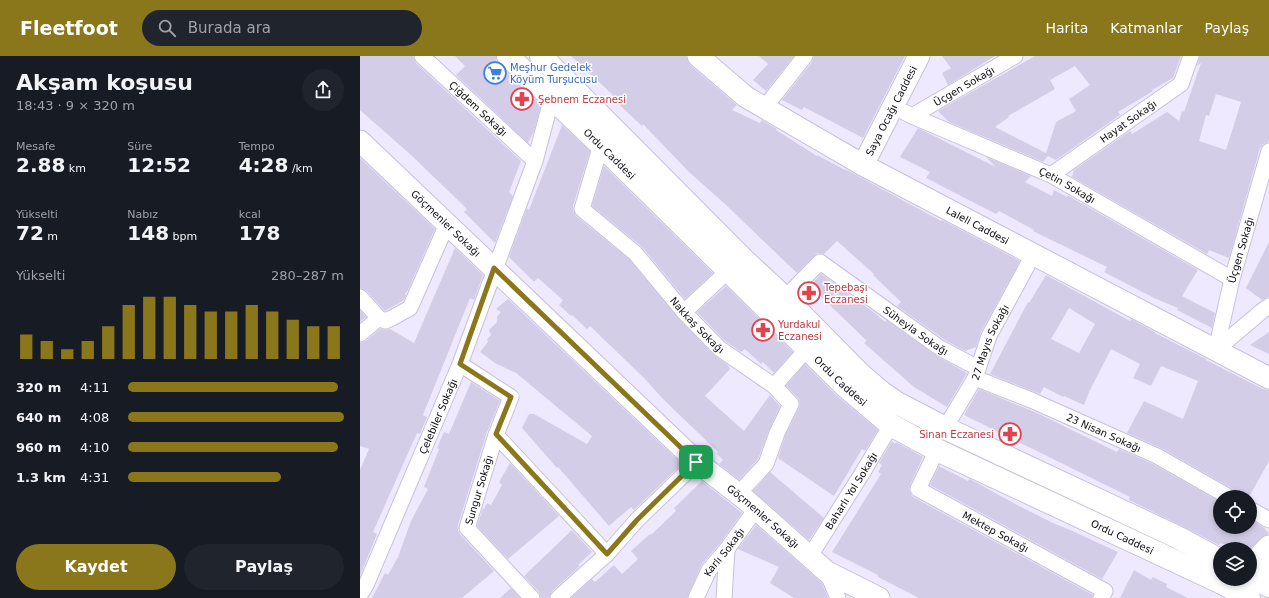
<!DOCTYPE html>
<html lang="tr">
<head>
<meta charset="utf-8">
<style>
  body { margin:0; font-family:"DejaVu Sans",sans-serif; background:#20242c; color:#f1f3f6; height:100vh; display:flex; flex-direction:column; font-size:15px; white-space:nowrap }
  * { box-sizing:border-box; margin:0 }
  p { font-size:13px; color:#9ea1a6 }
  .icon { flex:none; width:22px; height:22px; fill:none; stroke:currentColor; stroke-width:2; stroke-linecap:round; stroke-linejoin:round }
  .map { position:relative; flex:1; overflow:hidden }
  .details { display:flex; flex-direction:column; background:#171b24; width:360px }
  .details>* { flex:none }
  .buttons { position:absolute; left:853px; top:434px; display:grid; gap:8px }
  .buttons a { display:grid; place-items:center; width:44px; height:44px; border-radius:50%; background:#171b24; box-shadow:0 2px 6px #0003; font-size:20px }
  .pin { position:absolute; display:grid; place-items:center; width:34px; height:34px; color:#fff; margin:-17px; border-radius:8px; box-shadow:0 2px 6px #0006 }
  .round { display:grid; place-items:center; flex:none; width:42px; height:42px; border-radius:21px; background:#20242c }
  .headline { display:flex; align-items:center; justify-content:space-between; height:68px; padding:0 16px }
  h1 { font-size:22px; font-weight:700; line-height:30px }
  .figures { display:grid; grid-template-columns:repeat(3,1fr); gap:6px; height:68px; padding:4px 16px }
  .figures div { display:grid; align-content:center }
  .figures b { font-size:20px; font-weight:700 }
  .figures small { font-size:11px; font-weight:400 }
  .figures p { font-size:11px }
  .chart { height:112px; padding:8px 16px }
  .chart p { display:flex; justify-content:space-between }
  .chart svg { width:100%; height:72px; margin-top:4px; stroke:#8a771b; stroke-width:6 }
  .action { display:flex; gap:8px; margin-top:auto; padding:8px 16px }
  .action a { flex:1; height:46px; border-radius:24px; background:#8a771b; color:#fff; font-size:16px; font-weight:700; line-height:46px; text-align:center }
  .action a+a { background:#20242c; color:#f1f3f6 }
  ul { padding:0 16px; list-style:none; font-size:13px }
  li { display:grid; grid-template-columns:64px 48px 1fr; align-items:center; height:30px }
  li i { height:10px; border-radius:5px; background:#8a771b }
  header { display:flex; align-items:center; gap:24px; box-sizing:border-box; height:56px; padding:0 20px; background:#8a771b; color:#fff }
  header strong { font-size:19px }
  nav { display:flex; gap:22px; margin-inline-start:auto; font-size:14px }
  .search { width:280px; height:36px; background:#20242c; display:flex; align-items:center; gap:10px; box-sizing:border-box; padding:0 14px; border-radius:22px; color:#9ea1a6; font-size:15px }
  main { display:flex; flex:1; min-height:0 }
  .map>svg:first-child { display:block }
  .building { fill:#d3cde7; fill-rule:evenodd }
  .lines { fill:none; stroke-linecap:round; stroke-linejoin:round }
  .street-casing { stroke:#c6c1db; stroke-width:17 }
  .secondary-casing { stroke:#c6c1db; stroke-width:23 }
  .primary-casing { stroke:#c6c1db; stroke-width:24 }
  .street { stroke:#fff; stroke-width:15 }
  .secondary { stroke:#fff; stroke-width:21 }
  .primary { stroke:#fff; stroke-width:22 }
  .route-casing { stroke:#fff; stroke-width:8 }
  .route { stroke:#8a771b; stroke-width:5 }
  .labels { text-anchor:middle; dominant-baseline:central; stroke-width:3; stroke-linejoin:round; paint-order:stroke }
  .shop-label { font-size:10px; fill:#366cbe; stroke:#fff; text-anchor:start }
  .street-label { font-size:10px; fill:#0c0a12; stroke:#fff }
  .health-label { font-size:10px; fill:#be3a42; stroke:#fff; text-anchor:start }
</style>
</head>
<body>
<header>
<strong>Fleetfoot</strong>
<div class="search"><svg class="icon" aria-label="search" viewBox="0 0 24 24"><circle cx="10" cy="10" r="6"/><path d="M15 15l6 6"/></svg>Burada ara</div>
<nav><a>Harita</a><a>Katmanlar</a><a>Paylaş</a></nav>
</header>
<main>
<section class="details">
<div class="headline"><div><h1>Akşam koşusu</h1><p>18:43 · 9 × 320 m</p></div><a class="round"><svg class="icon" aria-label="share" viewBox="0 0 24 24"><path d="M12 15V3M7 8l5-5 5 5M5 13v7h14v-7"/></svg></a></div>
<div class="figures">
<div><p>Mesafe</p><b>2.88<small> km</small></b></div>
<div><p>Süre</p><b>12:52</b></div>
<div><p>Tempo</p><b>4:28<small> /km</small></b></div>
</div>
<div class="figures">
<div><p>Yükselti</p><b>72<small> m</small></b></div>
<div><p>Nabız</p><b>148<small> bpm</small></b></div>
<div><p>kcal</p><b>178</b></div>
</div>
<div class="chart"><p><span>Yükselti</span>280–287 m</p>
<svg viewBox="0 0 160 44" preserveAspectRatio="none"><path d="M5 44V29M15 44V33M25 44V38M35 44V33M45 44V24M55 44V11M65 44V6M75 44V6M85 44V11M95 44V15M105 44V15M115 44V11M125 44V15M135 44V20M145 44V24M155 44V24"/></svg>
</div>
<ul>
<li><b>320 m</b>4:11<i style="width:97%"></i></li>
<li><b>640 m</b>4:08<i style="width:100%"></i></li>
<li><b>960 m</b>4:10<i style="width:97%"></i></li>
<li><b>1.3 km</b>4:31<i style="width:71%"></i></li>
</ul>
<div class="action"><a>Kaydet</a><a>Paylaş</a></div>
</section>
<div class="map">
<svg width="909" height="542" viewBox="0 0 909 542">
  <rect width="100%" height="100%" fill="#eee9ff"/>
  <!-- building -->
  <g class="building">
    <path d="M0,0H53L56,7L161,105L149,136L153,140L135,187L104,156L107,153L51,99L0,54Z"/>
    <path d="M95,0H136V4L139,9L181,49L174,75L168,87L96,19L105,10Z"/>
    <path d="M211,0H326L327,4L330,9L377,49L372,54L400,67L402,64L417,73L416,74L457,100V99L485,114V113L581,165L582,164L660,205L621,276L616,291L605,295L585,284L537,250L541,246L513,219L514,218L477,185L464,198L457,197L437,217L365,148L328,115L283,68L282,70L251,41L253,39Z"/>
    <path d="M399,0H434L406,35L393,24L408,8Z"/>
    <path d="M454,0H545L503,82L444,51L442,54L422,44L452,6Z"/>
    <path d="M582,0H635L588,29L582,17L591,12Z"/>
    <path d="M675,0H821L813,22L792,34L793,35L758,56L760,59L696,104L688,100L683,106L589,66L578,55ZM715,10L730,29L709,43L716,55L696,66L686,97L635,71L649,61L648,60L695,33L690,24Z"/>
    <path d="M840,0H909V83L908,86L903,88L900,92L869,202L849,194L847,198L712,121L714,114L770,75L772,78L807,56L819,65L822,55L824,56L841,7L837,10ZM856,38L881,46L866,94L839,85L846,59L849,60Z"/>
    <path d="M202,69L230,95L213,150V155L216,160L269,203L318,262L353,298L368,309L370,313L345,340L384,375L410,339L420,350L409,374L398,403L379,424L359,408L363,404L357,398L358,396L303,343L283,321L230,270L227,273L212,259L211,260L199,249L203,244L178,222L174,226L149,201L167,152L169,154Z"/>
    <path d="M558,72L636,111L626,101L671,120L665,126L692,140L694,134L707,141V139L838,214L822,240L855,257L852,272L817,254L818,252L794,242L744,216L747,211L673,175L674,174L639,155L636,158L566,122L570,116L540,101Z"/>
    <path d="M0,102L75,173L48,234L45,238L46,239L44,244L25,255L7,235L0,232Z"/>
    <path d="M244,110L353,217L325,243L282,191L232,150Z"/>
    <path d="M909,186V241L902,244L886,232Z"/>
    <path d="M95,192L123,219L114,244L110,242L63,359L67,361L60,378L57,377L13,476L17,478L0,520V414L9,393L0,390V287L6,285L20,273L25,274L30,273L54,287Z"/>
    <path d="M461,218L516,258L525,266L526,264L575,299L607,317L587,351L554,331L504,287L507,285L450,230Z"/>
    <path d="M686,219L770,265L771,263L795,276V277L846,303V304L903,333L909,334V405L889,441H878L877,437L873,433L801,392L767,377L784,345L823,363L838,325L801,310L791,330L773,322L780,308L751,293L729,336L724,349L704,340L703,341L684,331L680,338L630,318L668,246L669,247ZM709,252L735,268L719,297L691,283Z"/>
    <path d="M366,230L433,296L414,317L403,306L401,308L385,293L381,296L365,285L337,256Z"/>
    <path d="M148,243L322,408L279,449L274,454L271,451L249,470L198,411L197,412L162,372L169,358H174L227,388L232,380L156,317L135,307L120,296L128,286L127,283L131,279L129,274L137,266V261L141,256L136,253Z"/>
    <path d="M0,254L6,261L0,266Z"/>
    <path d="M909,276V298L890,289Z"/>
    <path d="M445,308L476,339L518,374L505,395L502,393L474,440L418,402L425,380L439,352L440,347L438,342L426,330Z"/>
    <path d="M111,326L140,345L127,376L98,469V474L100,478L134,515L102,542H12L25,517L28,519L38,501L51,465L68,433L64,431L79,393L77,392L84,376L89,378Z"/>
    <path d="M619,333L677,357L757,396L759,393L793,408L860,446V471H890V463L903,471L909,477L901,482L890,493H873L861,487L859,489L822,470L775,447L769,444L770,441L604,359Z"/>
    <path d="M532,385L535,388L536,386L563,401L550,429L549,434L551,438L553,441L733,539L732,542H559L518,521V519L472,496L521,418L518,416L522,409L519,407Z"/>
    <path d="M150,407L199,460L148,503L117,470L123,452L124,453L127,447L131,449L142,429L139,426Z"/>
    <path d="M579,410L608,425L609,423H610L657,449L695,468L708,473L758,496L742,523L570,429Z"/>
    <path d="M410,416L464,462L449,484L393,435Z"/>
    <path d="M342,425L382,457L361,486L342,508L327,542H211L232,523L235,526L254,509L262,518L278,503L271,495L290,478L291,479L316,455L314,452Z"/>
    <path d="M396,469L462,527L468,542H434L410,527L419,511L378,493Z"/>
    <path d="M212,474L232,496L218,509L220,510L192,535L189,542H181L179,536L164,520Z"/>
    <path d="M774,514L791,524L793,521L807,528L806,531L828,542H760Z"/>
    <path d="M151,532L160,542H140Z"/>
  </g>
  <g class="lines">
    <!-- street casing -->
    <g class="street-casing">
      <g id="street">
        <path id="s1" d="M62,0L175,105"/>
        <path d="M405,51L445,0"/>
        <path id="s2" d="M534,51L552,60L691,119L872,223"/>
        <path id="s3" d="M552,60L655,0"/>
        <path id="s4" d="M241,89L222,153L275,197L324,256L359,292L414,330L431,348L417,377L406,408L378,438"/>
        <path id="s5" d="M691,119L821,28L831,0"/>
        <path d="M0,241L19,262L25,265L32,262L50,252L87,168"/>
        <path id="s6" d="M425,242L460,206L580,292L618,312"/>
        <path d="M324,256L368,215"/>
        <path d="M0,278L19,262"/>
        <path id="s7" d="M856,294L872,223L909,95"/>
        <path d="M856,294L902,255L909,250"/>
        <path d="M100,308L151,341L136,379L107,472L172,542"/>
        <path id="s8" d="M615,322L671,344L797,400L869,441"/>
        <path d="M414,330L447,293"/>
        <path id="s9" d="M585,372L615,322L629,280L673,199"/>
        <path d="M136,379L247,498"/>
        <path id="s10" d="M577,394L558,433L745,535L741,542"/>
        <path d="M890,453L909,464"/>
        <path id="s11" d="M450,500L503,416L531,369"/>
        <path d="M467,516L478,542"/>
        <path id="s12" d="M0,539L6,529L100,308L175,105L192,41"/>
        <path d="M198,542L247,498L277,464L337,406"/>
        <path id="s13" d="M336,542L349,514L367,493L396,453"/>
        <path d="M364,542L367,493"/>
      </g>
    </g>
    <!-- secondary casing -->
    <g class="secondary-casing">
      <g id="secondary">
        <path id="s14" d="M338,0L386,41L503,109L909,322"/>
        <path id="s15" d="M0,85L337,406L386,444L467,516L519,542"/>
        <path id="s16" d="M503,109L559,0"/>
        <path d="M909,490C898,501 893,505 892,521L901,519L909,512"/>
      </g>
    </g>
    <!-- primary casing -->
    <g class="primary-casing">
      <g id="primary">
        <path id="s17" d="M148,0L241,89L484,329L531,369L577,394L862,527L889,542"/>
        <path d="M181,0L384,204L425,242L501,319L521,336L537,347L585,372L747,448L817,481L860,504"/>
        <path d="M890,520L909,530"/>
      </g>
    </g>
    <!-- street -->
    <use href="#street" class="street"/>
    <!-- secondary -->
    <use href="#secondary" class="secondary"/>
    <!-- primary -->
    <use href="#primary" class="primary"/>
  </g>
  <g class="lines">
    <!-- route casing -->
    <g class="route-casing">
      <path id="route" d="M134,212L336,406L277,464L247,498L136,378L151,341L100,308Z"/>
    </g>
    <!-- route -->
    <use href="#route" class="route"/>
  </g>
  <!-- icons -->
  <defs>
    <g id="supermarket-ring" transform="scale(1.15)"><circle r="9.5" fill="#fff" stroke="#3f7fe0" stroke-width="1.5"/><path d="M-6-5.5h2.5l.6 2H6L4.5 2H-2.5L-4.4-4H-6ZM-1.5 3.2a1.3 1.3 0 1 0 .1 0ZM3 3.2a1.3 1.3 0 1 0 .1 0Z" fill="#3f7fe0"/></g>
    <g id="pharmacy-ring" transform="scale(1.15)"><circle r="9.5" fill="#fff" stroke="#e0444e" stroke-width="1.5"/><path d="M-2-6h4v4h4v4h-4v4h-4v-4h-4v-4h4Z" fill="#e0444e"/></g>
  </defs>
  <g fill-rule="evenodd">
    <use href="#supermarket-ring" x="135" y="17"/>
    <use href="#pharmacy-ring" x="162" y="43"/>
    <use href="#pharmacy-ring" x="449" y="237"/>
    <use href="#pharmacy-ring" x="403" y="274"/>
    <use href="#pharmacy-ring" x="650" y="378"/>
  </g>
  <g class="labels">
    <!-- shop labels -->
    <g class="shop-label">
      <text x="150" y="11">Meşhur Gedelek<tspan x="150" dy="12">Köyüm Turşucusu</tspan></text>
    </g>
    <!-- street labels -->
    <g class="street-label">
      <text stroke="none"><textPath href="#s3" startOffset="60">Üçgen Sokağı</textPath></text>
      <text stroke="none"><textPath href="#s1" startOffset="77">Çiğdem Sokağı</textPath></text>
      <text stroke="none"><textPath href="#s16" startOffset="61">Saya Ocağı Caddesi</textPath></text>
      <text stroke="none"><textPath href="#s5" startOffset="94">Hayat Sokağı</textPath></text>
      <text stroke="none"><textPath href="#s17" startOffset="141">Ordu Caddesi</textPath></text>
      <text stroke="none"><textPath href="#s2" startOffset="190">Çetin Sokağı</textPath></text>
      <text stroke="none"><textPath href="#s15" startOffset="119">Göçmenler Sokağı</textPath></text>
      <text stroke="none"><textPath href="#s14" startOffset="328">Laleli Caddesi</textPath></text>
      <text stroke="none"><textPath href="#s7" startOffset="103">Üçgen Sokağı</textPath></text>
      <text stroke="none"><textPath href="#s4" startOffset="231">Nakkaş Sokağı</textPath></text>
      <text stroke="none"><textPath href="#s6" startOffset="168">Süheyla Sokağı</textPath></text>
      <text stroke="none"><textPath href="#s9" startOffset="97">27 Mayıs Sokağı</textPath></text>
      <text stroke="none"><textPath href="#s17" startOffset="465">Ordu Caddesi</textPath></text>
      <text stroke="none"><textPath href="#s12" startOffset="195">Çelebiler Sokağı</textPath></text>
      <text stroke="none"><textPath href="#s8" startOffset="140">23 Nisan Sokağı</textPath></text>
      <text transform="translate(119 434) rotate(-73)">Sungur Sokağı</text>
      <text stroke="none"><textPath href="#s11" startOffset="77">Baharlı Yol Sokağı</textPath></text>
      <text stroke="none"><textPath href="#s15" startOffset="551">Göçmenler Sokağı</textPath></text>
      <text stroke="none"><textPath href="#s10" startOffset="132">Mektep Sokağı</textPath></text>
      <text stroke="none"><textPath href="#s17" startOffset="789">Ordu Caddesi</textPath></text>
      <text stroke="none"><textPath href="#s13" startOffset="54">Karlı Sokağı</textPath></text>
    </g>
    <!-- health labels -->
    <g class="health-label">
      <text x="178" y="43">Şebnem Eczanesi</text>
      <text x="464" y="231">Tepebaşı<tspan x="464" dy="12">Eczanesi</tspan></text>
      <text x="418" y="268">Yurdakul<tspan x="418" dy="12">Eczanesi</tspan></text>
      <text x="634" y="378" text-anchor="end">Sinan Eczanesi</text>
    </g>
  </g>
</svg>
<div class="buttons">
<a><svg class="icon" aria-label="locate" viewBox="0 0 24 24"><circle cx="12" cy="12" r="6"/><path d="M12 2v4M12 18v4M2 12h4M18 12h4"/></svg></a>
<a><svg class="icon" aria-label="layers" viewBox="0 0 24 24"><path d="M12 4l9 5-9 5-9-5zM3 14l9 5 9-5"/></svg></a>
</div>
<div class="pin" style="left:336px;top:406px;background:#1e9e55"><svg class="icon" aria-label="arrive" viewBox="0 0 24 24"><path d="M6 21V4h12l-3 4 3 4H6"/></svg></div>
</div>
</main>
</body>
</html>
